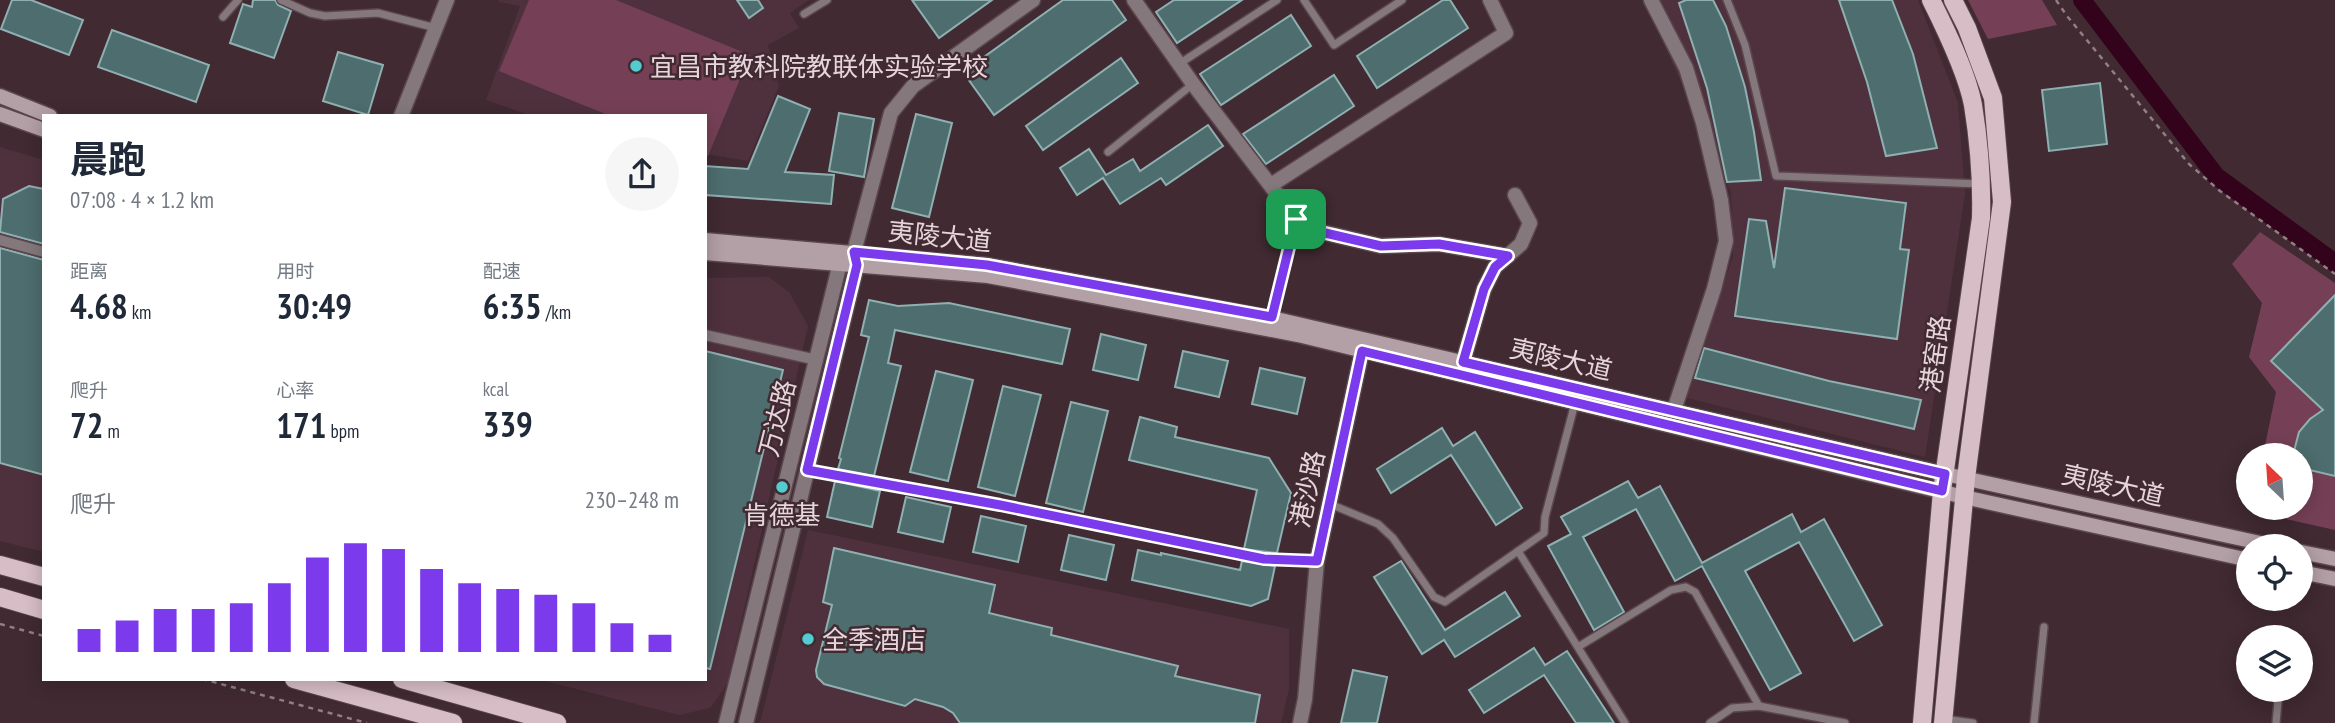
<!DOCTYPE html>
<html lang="zh">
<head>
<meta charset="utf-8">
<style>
  body { margin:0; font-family:"PT Sans Narrow","Noto Sans SC",sans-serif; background:#f6f6f7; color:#1f2937; height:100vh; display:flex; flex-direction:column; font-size:26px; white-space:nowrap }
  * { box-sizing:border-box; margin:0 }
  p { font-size:23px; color:#747a83 }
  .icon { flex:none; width:38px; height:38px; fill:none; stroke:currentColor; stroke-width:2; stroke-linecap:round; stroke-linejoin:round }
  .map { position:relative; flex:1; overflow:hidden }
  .sheet { position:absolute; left:42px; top:114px; width:665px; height:567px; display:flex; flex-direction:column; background:#fff; border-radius:0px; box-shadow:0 4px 18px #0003 }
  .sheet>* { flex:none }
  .needle { width:46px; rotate:335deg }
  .tools { position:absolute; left:2236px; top:443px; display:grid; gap:14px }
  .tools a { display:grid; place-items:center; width:77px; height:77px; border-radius:50%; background:#fff; box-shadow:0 4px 18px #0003; font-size:35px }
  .pin { position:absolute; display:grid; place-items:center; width:60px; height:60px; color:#fff; margin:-30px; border-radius:14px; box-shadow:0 4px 10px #0006 }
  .round { display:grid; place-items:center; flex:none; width:74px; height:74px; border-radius:37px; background:#f6f6f7 }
  .summary { display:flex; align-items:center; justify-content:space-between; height:119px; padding:0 28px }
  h1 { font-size:38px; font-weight:700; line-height:52px }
  .figures { display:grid; grid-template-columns:repeat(3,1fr); gap:10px; height:119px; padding:7px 28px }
  .figures div { display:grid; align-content:center }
  .figures b { font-size:35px; font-weight:700 }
  .figures small { font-size:19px; font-weight:400 }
  .figures p { font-size:19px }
  .chart { height:196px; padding:14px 28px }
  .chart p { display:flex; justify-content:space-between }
  .chart svg { width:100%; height:126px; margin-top:7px; stroke:#7c3aed; stroke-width:6 }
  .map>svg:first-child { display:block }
  .built { fill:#4f313d }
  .green { fill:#754055 }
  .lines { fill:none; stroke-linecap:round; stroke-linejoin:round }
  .canal { stroke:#32031a; stroke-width:18 }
  .building { fill:#4e6d6e; stroke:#8fb0b1; stroke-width:2 }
  .service-casing { stroke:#5b464d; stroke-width:10 }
  .pedestrian-casing { stroke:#5b464d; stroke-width:13 }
  .minor-casing { stroke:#5b464d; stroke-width:17 }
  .tertiary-casing { stroke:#5b464d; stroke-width:17 }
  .secondary-casing { stroke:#5b464d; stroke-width:17 }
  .primary-casing { stroke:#5b464d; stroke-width:20 }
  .path { stroke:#927e85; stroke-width:2.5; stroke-dasharray:5 5; stroke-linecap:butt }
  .service { stroke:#84787c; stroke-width:7 }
  .pedestrian { stroke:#84787c; stroke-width:10 }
  .minor { stroke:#84787c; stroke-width:14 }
  .tertiary { stroke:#84787c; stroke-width:14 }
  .secondary { stroke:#b39fa6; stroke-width:14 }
  .primary { stroke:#d7bdc6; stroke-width:18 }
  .route-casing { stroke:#fff; stroke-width:14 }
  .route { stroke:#7c3aed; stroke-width:9 }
  .poi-dot { fill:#52ccd0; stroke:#412a32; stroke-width:2.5 }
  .labels { text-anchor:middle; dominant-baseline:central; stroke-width:5; stroke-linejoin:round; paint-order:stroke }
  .poi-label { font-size:26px; fill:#e6d6dc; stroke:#412a32; text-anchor:start }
  .street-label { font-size:26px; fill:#e6d6dc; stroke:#412a32 }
</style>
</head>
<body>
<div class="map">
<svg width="2335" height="723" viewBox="0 0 2335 723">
  <rect width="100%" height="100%" fill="#412a32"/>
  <!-- built -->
  <g class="built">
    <path d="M499,0H809L790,13L799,28L768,45L779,86L748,161L705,154V116L529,115L486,100L520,6L499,2Z"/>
    <path d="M1644,0H1918L1958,103L1965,194L1925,457L1687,398L1733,256L1731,192Z"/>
    <path d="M0,147L44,160V552L0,541Z"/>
    <path d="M769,277L790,293L808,326L727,684L710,708L679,715L537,679H705V278Z"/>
    <path d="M808,530L1289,629V689L1281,723H760Z"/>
  </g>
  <!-- green -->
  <g class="green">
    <path d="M529,0H616L750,55L708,156L705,155V116L608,115L499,71Z"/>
    <path d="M1968,0H2042L2057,25L1988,39Z"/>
    <path d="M2260,232L2335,283V530L2251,511L2252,508H2301V455H2263L2276,392L2249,357L2262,303L2232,264Z"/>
  </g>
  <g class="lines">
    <!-- canal -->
    <path class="canal" d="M2082,0L2216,176L2335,263"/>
  </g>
  <!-- building -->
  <g class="building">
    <path d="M12,0H31L83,20L69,55L1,29Z"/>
    <path d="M253,0H275L278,5L291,11L274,58L230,43L243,4L252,7Z"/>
    <path d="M737,0H758L763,8L749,18Z"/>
    <path d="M912,0H992L939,38Z"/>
    <path d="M1063,0H1112L1126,20L994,115L963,72Z"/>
    <path d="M1174,0H1242L1177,43L1156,12Z"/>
    <path d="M1443,0H1450L1468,28L1377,88L1357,56Z"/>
    <path d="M1686,0H1713L1726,26L1745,87L1754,132L1761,180L1727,182L1707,88L1679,3Z"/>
    <path d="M1839,0H1892L1913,54L1937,148L1886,156L1867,82Z"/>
    <path d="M1291,15L1311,46L1221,105L1200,74Z"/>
    <path d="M112,30L209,65L196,102L98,67Z"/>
    <path d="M338,52L383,65L368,115L323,101Z"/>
    <path d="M1121,58L1138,83L1043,150L1026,126Z"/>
    <path d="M1334,75L1354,106L1266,164L1243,134Z"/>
    <path d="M2100,83L2107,144L2049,151L2042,90Z"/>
    <path d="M778,96L810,109L785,172L834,175L831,204L705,195V166L748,169Z"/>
    <path d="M839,113L874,119L864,177L829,171Z"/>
    <path d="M916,114L952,123L929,217L892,208Z"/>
    <path d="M1208,125L1223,146L1166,185L1161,178L1120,204L1103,178L1077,195L1060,168L1089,149L1106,175L1133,159L1140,171Z"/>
    <path d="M29,186L44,189V244L0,232L3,199Z"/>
    <path d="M1785,188L1906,203L1900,249L1909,250L1897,339L1735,316L1749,219L1766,221L1774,268Z"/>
    <path d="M0,248L44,260V475L0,463Z"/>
    <path d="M2335,295V476L2301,468V455H2293L2299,432L2310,419L2323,410L2271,361Z"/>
    <path d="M869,300L898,306L949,303L1070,329L1062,364L895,330L888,363L901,366L874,476L838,469L841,459L839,458L869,337L861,335Z"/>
    <path d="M1101,334L1146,345L1138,380L1093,370Z"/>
    <path d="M1704,348L1829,381L1921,400L1914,429L1695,378Z"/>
    <path d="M705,351L783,370L710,669L705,668Z"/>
    <path d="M1183,351L1228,361L1219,397L1175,387Z"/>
    <path d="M1260,368L1305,378L1297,414L1252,404Z"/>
    <path d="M936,371L973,380L948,481L910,472Z"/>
    <path d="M1003,386L1041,395L1015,496L978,487Z"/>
    <path d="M1071,402L1108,411L1083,512L1046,503Z"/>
    <path d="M1140,417L1177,427L1175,437L1269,458L1291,493L1277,553L1244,549L1257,490L1129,460Z"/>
    <path d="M1442,428L1453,446L1475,432L1522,508L1496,525L1451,455L1391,493L1377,469Z"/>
    <path d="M835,481L880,491L872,527L827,517Z"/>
    <path d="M1628,481L1638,498L1660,486L1702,563L1792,514L1801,532L1824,519L1882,625L1854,641L1799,542L1745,571L1801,673L1770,690L1702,566L1675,581L1636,509L1583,537L1624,612L1594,630L1548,546L1571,534L1561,517Z"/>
    <path d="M906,497L951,507L943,542L898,532Z"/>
    <path d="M981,516L1026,526L1018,562L973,552Z"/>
    <path d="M1069,535L1114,545L1106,580L1061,570Z"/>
    <path d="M834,548L995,585L989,613L1052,628L1051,635L1178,666L1175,676L1260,695L1255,723H960L953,713L943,707L915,699L905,706L824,684L817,677L816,670L832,605L823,602Z"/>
    <path d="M1138,550L1161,555V553L1240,570L1242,561L1275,566L1268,599L1251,606L1132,580Z"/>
    <path d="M1401,561L1445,630L1505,592L1520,616L1455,657L1444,640L1422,654L1374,577Z"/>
    <path d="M1534,648L1545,665L1567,651L1614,723H1576L1544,675L1484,713L1469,690Z"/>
    <path d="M1353,670L1387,677L1377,723H1341Z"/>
  </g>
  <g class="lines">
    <!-- service casing -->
    <g class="service-casing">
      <g id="service">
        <path d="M281,0L310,13L325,16L378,13L436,28"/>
        <path d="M1304,0L1334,45L1402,0"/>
        <path d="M1727,0L1745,45L1776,176L1981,184"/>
        <path d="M804,14L827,0"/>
        <path d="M223,17L238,0"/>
        <path d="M1179,64L1277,0"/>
        <path d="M1108,152L1193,84"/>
        <path d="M807,470L1000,505L1264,559L1317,561"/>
        <path d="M1330,504L1378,524L1393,538L1434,597L1445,602L1544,533L1545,517L1575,403"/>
        <path d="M1518,551L1625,723"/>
        <path d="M1578,647L1671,590L1686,587L1695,592L1759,706"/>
        <path d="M1944,719L1973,723"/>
        <path d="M1710,723L1732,708L1759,706L1845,723"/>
        <path d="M2034,723L2044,627"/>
        <path d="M2276,723L2279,690"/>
      </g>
    </g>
    <!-- pedestrian casing -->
    <g class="pedestrian-casing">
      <g id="pedestrian">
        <path d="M0,240L44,252"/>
        <path d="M705,335L817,360"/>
      </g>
    </g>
    <!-- minor casing -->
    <g class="minor-casing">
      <g id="minor">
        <path d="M1134,0L1193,84L1296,219L1322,232L1381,246L1439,244L1508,256"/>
        <path d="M1651,0L1686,68L1703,123L1721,200L1726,241L1714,289L1674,410"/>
        <path d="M401,116L447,0"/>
        <path d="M1271,185L1506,33L1490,0"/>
        <path d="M1463,362L1484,289L1495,267L1521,244L1530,223L1515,195"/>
      </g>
    </g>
    <!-- tertiary casing -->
    <g class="tertiary-casing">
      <g id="tertiary">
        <path d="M726,723L840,263L847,257"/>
        <path d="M746,723L857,265L854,252L891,113L913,86L1033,0"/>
        <path d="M1300,723L1305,699L1317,561L1362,351"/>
      </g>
    </g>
    <!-- secondary casing -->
    <g class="secondary-casing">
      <g id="secondary">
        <path d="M0,96L50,116"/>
        <path d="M0,114L44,130"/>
        <path d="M705,240L987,265L1272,318L1945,474L2274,546"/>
        <path d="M705,253L988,276L1298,335L1964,497L2249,560"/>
        <path d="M2301,552L2335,559"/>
        <path d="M2301,572L2335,579"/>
      </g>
    </g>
    <!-- primary casing -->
    <g class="primary-casing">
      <g id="primary">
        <path d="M0,565L44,577"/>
        <path d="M0,597L44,610"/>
        <path d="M294,679L453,723"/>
        <path d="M402,679L557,723"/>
        <path d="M1922,723L1942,491L1981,218C1982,181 1979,142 1973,105C1967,73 1946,30 1931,0"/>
        <path d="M1943,723L1966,478L2002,202L1993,98L1967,28L1953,0"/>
      </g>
    </g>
    <!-- path -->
    <g class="path">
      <path d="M2056,0L2067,16L2189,164L2220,191L2335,274"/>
      <path d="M1276,304L1292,236"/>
      <path d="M0,624L44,636"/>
      <path d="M202,679L367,723"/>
    </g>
    <!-- service -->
    <use href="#service" class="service"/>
    <!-- pedestrian -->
    <use href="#pedestrian" class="pedestrian"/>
    <!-- minor -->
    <use href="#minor" class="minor"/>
    <!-- tertiary -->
    <use href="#tertiary" class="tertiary"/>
    <!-- secondary -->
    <use href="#secondary" class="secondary"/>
    <!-- primary -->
    <use href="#primary" class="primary"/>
  </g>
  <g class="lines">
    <!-- route casing -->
    <g class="route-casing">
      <path id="route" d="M1296,219L1321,232L1381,246L1439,244L1508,256L1495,267L1484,289L1463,362L1945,474L1942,491L1362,351L1317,561L1264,559L1000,505L807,470L857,265L854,252L987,265L1272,317Z"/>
    </g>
    <!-- route -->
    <use href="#route" class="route"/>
  </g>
  <!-- markers -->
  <g class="poi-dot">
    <circle cx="636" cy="66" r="7"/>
    <circle cx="782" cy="487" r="7"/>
    <circle cx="808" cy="639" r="7"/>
  </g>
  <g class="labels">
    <!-- poi labels -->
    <g class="poi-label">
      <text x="650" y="66">宜昌市教科院教联体实验学校</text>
      <text x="782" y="514" text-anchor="middle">肯德基</text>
      <text x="822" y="639">全季酒店</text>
    </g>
    <!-- street labels -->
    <g class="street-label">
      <text transform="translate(940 236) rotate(6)">夷陵大道</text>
      <text transform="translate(1935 354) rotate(-82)">港窑路</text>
      <text transform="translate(1561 359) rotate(13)">夷陵大道</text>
      <text transform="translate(777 418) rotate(-76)">万达路</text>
      <text transform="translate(2113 485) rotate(13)">夷陵大道</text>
      <text transform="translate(1307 489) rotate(-78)">港沙路</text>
    </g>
  </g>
</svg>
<div class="tools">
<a><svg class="needle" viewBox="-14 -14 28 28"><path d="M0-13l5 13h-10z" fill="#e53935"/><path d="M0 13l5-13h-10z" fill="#747a83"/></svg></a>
<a><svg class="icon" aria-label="locate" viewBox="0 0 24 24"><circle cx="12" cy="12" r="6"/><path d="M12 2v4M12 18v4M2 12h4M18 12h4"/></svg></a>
<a><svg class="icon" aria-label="layers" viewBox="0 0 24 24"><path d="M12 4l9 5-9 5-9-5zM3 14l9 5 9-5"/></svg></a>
</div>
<div class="pin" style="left:1296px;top:219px;background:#1e9e55"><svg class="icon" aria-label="arrive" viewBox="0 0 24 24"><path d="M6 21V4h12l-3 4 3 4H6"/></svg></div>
<section class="sheet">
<div class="summary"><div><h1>晨跑</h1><p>07:08 · 4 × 1.2 km</p></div><a class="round"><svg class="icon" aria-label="share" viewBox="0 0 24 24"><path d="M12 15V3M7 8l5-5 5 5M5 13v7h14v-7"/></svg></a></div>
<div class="figures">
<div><p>距离</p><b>4.68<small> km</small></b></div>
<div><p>用时</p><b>30:49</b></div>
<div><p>配速</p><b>6:35<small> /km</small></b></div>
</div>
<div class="figures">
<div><p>爬升</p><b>72<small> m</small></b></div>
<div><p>心率</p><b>171<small> bpm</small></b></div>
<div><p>kcal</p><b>339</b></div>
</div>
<div class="chart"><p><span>爬升</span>230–248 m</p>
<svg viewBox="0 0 160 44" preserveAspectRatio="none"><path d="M5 44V36M15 44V33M25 44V29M35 44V29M45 44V27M55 44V20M65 44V11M75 44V6M85 44V8M95 44V15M105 44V20M115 44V22M125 44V24M135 44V27M145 44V34M155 44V38"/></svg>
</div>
</section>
</div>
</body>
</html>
